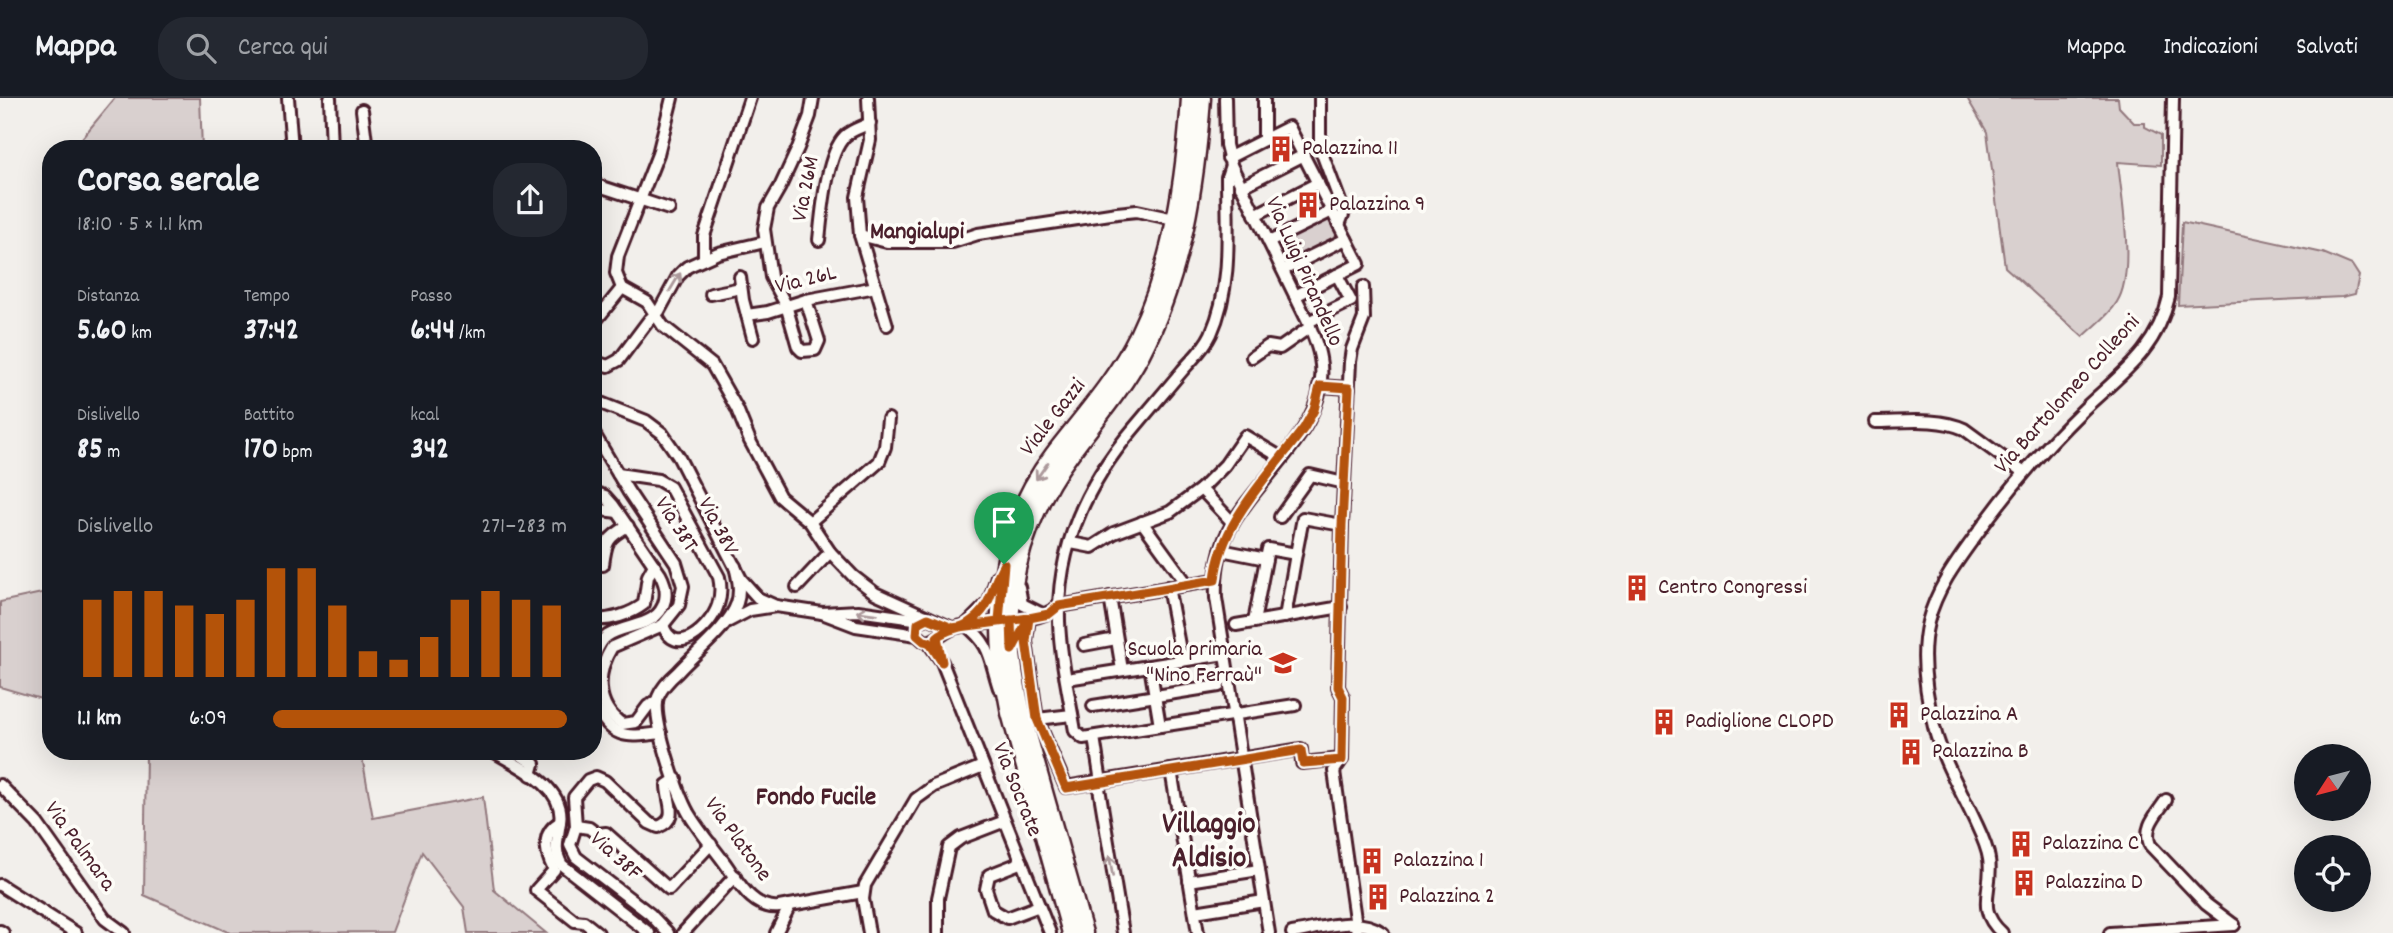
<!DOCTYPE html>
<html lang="it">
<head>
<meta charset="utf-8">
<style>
  body { margin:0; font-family:Dekko,sans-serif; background:#242831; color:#f1f3f6; height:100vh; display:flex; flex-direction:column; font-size:26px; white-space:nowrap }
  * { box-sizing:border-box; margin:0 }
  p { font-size:23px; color:#9ea1a6 }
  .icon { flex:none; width:38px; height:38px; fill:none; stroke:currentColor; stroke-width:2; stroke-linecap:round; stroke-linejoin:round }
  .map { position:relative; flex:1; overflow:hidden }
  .panel { position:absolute; left:42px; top:42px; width:560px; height:620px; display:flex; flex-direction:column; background:#171b24; border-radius:28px; box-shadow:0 7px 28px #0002 }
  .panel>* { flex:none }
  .needle { width:46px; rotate:234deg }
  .tools { position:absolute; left:2294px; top:646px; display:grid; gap:14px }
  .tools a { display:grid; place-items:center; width:77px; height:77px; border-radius:50%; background:#171b24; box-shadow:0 7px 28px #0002; font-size:35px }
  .pin { position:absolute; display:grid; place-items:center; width:60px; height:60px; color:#fff; margin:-72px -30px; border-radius:50% 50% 50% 0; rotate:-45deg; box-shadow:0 0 7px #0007 }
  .pin .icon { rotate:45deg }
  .round { display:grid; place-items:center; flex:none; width:74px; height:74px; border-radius:28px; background:#242831 }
  .headline { display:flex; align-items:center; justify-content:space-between; height:119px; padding:0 35px }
  h1 { font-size:38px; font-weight:700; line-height:52px }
  .figures { display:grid; grid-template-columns:repeat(3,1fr); gap:10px; height:119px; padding:7px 35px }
  .figures div { display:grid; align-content:center }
  .figures b { font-size:30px; font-weight:700 }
  .figures small { font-size:19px; font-weight:400 }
  .figures p { font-size:19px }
  .chart { height:196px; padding:14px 35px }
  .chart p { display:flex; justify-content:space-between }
  .chart svg { width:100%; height:126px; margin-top:7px; stroke:#b45309; stroke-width:6 }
  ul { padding:0 35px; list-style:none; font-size:23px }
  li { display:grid; grid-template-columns:112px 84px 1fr; align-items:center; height:52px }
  li i { height:18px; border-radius:9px; background:#b45309 }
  header { display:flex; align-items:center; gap:42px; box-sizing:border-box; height:98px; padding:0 35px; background:#171b24; border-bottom:2px solid #363941 }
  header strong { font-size:33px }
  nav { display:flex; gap:38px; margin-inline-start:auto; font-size:24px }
  .search { width:490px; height:63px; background:#242831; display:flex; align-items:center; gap:18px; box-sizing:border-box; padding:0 24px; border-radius:28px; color:#9ea1a6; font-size:26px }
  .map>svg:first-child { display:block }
  .green { fill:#d9d0cf; stroke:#92787d; stroke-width:2 }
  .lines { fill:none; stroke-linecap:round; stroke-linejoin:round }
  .street-casing { stroke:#4a1f2b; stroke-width:16 }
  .secondary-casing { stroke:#4a1f2b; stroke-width:21 }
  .street { stroke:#fdfcf7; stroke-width:10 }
  .secondary { stroke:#fdfcf7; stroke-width:16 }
  .oneway { stroke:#ac999b }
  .route-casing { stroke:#fff; stroke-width:14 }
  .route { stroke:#b45309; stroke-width:9 }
  .labels { text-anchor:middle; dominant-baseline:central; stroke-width:7; stroke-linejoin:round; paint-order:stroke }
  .poi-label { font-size:23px; fill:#4a1f2b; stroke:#fdfcf7; text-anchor:start }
  .street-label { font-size:23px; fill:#4a1f2b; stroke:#fdfcf7 }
  .neighbourhood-label { font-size:24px; font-weight:bold; fill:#4a1f2b; stroke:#fdfcf7 }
  .quarter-label { font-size:26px; font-weight:bold; fill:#4a1f2b; stroke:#fdfcf7 }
  .district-label { font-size:30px; font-weight:bold; fill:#4a1f2b; stroke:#fdfcf7 }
</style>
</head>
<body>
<header>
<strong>Mappa</strong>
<div class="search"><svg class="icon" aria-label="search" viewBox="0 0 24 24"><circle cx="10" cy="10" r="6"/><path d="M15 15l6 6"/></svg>Cerca qui</div>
<nav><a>Mappa</a><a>Indicazioni</a><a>Salvati</a></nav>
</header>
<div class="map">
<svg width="2393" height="835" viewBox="0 0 2393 835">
  <rect width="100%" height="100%" fill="#f2efeb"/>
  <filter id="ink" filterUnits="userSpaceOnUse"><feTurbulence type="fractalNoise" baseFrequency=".0143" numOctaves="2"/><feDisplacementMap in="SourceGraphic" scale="14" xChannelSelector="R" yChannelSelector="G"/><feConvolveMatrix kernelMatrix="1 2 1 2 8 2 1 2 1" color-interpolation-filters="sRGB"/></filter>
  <g filter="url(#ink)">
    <!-- green -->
    <g class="green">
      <path d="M115,0H200L202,51H73Z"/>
      <path d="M1967,0H2118L2119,9L2134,25H2145V29L2161,37V67L2118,64C2121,99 2136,174 2117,204C2109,218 2094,228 2083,239L2005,169L1987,34Z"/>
      <path d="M1332,113L1346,141L1283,172L1269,144Z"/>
      <path d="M2182,124L2323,155L2352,167L2359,178L2355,196L2342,199L2178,207Z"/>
      <path d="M51,493V604L0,589V504Z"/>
      <path d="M146,653H361L373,720L483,699L494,792L546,835H468L464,809L422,754L392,834L230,835L144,797Z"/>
    </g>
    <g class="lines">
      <!-- street casing -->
      <g class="street-casing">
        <g id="street">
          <path d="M288,0L292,51"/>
          <path d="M330,0L332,51"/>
          <path d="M868,0L870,42L857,99L860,137L887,227"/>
          <path d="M1225,0L1226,47L1231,67L1308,224C1313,236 1318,248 1320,260C1333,327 1257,378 1229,432C1218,453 1215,476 1216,500L1269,835"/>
          <path d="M1264,0V42"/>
          <path d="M1320,0V50L1344,114L1339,127"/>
          <path d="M362,12L367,51"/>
          <path d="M1228,60L1289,29L1359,166L1295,198"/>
          <path d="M1231,67L1227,79C1227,131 1233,187 1211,236C1204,251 1192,261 1182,273C1166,292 1150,311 1134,330C1087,385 1057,449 1059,523C1060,559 1069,597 1075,633L1083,640L1295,607"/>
          <path d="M593,86L669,111"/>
          <path d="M1241,89L1304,57"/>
          <path d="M1255,117L1318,85"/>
          <path d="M860,137L887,144H953L978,136L1117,115L1137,113L1174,121"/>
          <path d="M819,142C822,115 826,57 845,38C851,32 862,29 870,25"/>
          <path d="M1269,144L1332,113"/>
          <path d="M704,161V138L750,0"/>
          <path d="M1283,172L1346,141"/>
          <path d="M740,179L743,202L753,240"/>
          <path d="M622,190L647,204L663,228L712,267L737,311L750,343L780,399L810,424L830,454L853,478L875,495L952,530"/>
          <path d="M622,190L616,175L618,158L658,56L672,0"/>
          <path d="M711,196L741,190"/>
          <path d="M806,202L819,243L815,252L802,253L798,249L786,207L771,179L764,131L768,110L780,89L798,50L810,18L813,0"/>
          <path d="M747,217L768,214L806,202L876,189"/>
          <path d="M1308,224L1351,203L1337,177"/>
          <path d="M593,226L622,190"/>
          <path d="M1252,259L1268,248L1280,250L1310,229"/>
          <path d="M593,263L608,268L619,262L649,222L659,213L678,178L687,169L718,155L765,144"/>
          <path d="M1319,288L1349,290"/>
          <path d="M593,302L646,323L662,335L678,358L741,481L758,500L776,508"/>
          <path d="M1875,324C1903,324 1938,319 1964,331L2023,374"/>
          <path d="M593,334L628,393L676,465L683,488L679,507L663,527L612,549C596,575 595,607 622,626L636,624L648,608L657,604"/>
          <path d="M618,376L658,382L670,389L719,479C721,488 721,498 718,507C711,529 675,562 663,527"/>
          <path d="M1201,391L1233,425"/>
          <path d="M593,394L605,398L613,407L660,476C665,485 667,493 665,502C659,530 626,525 607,538C599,544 597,552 593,561"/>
          <path d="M593,411L618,414"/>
          <path d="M1280,419L1310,377L1344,385"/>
          <path d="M810,424L879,364L885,349L888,321"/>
          <path d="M1142,424L1187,486"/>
          <path d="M1071,445L1092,449L1114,435L1170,414L1201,391L1225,367L1245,338L1282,360"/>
          <path d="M1221,452L1266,461L1268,451L1296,456L1303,420L1342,427"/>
          <path d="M603,467C606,443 607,440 628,428"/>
          <path d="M735,468C738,480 741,493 737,505C729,529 695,555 678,574C670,581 662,589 658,599C651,619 678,697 689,716C699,733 713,749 724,764C738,783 752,812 779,809L863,794"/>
          <path d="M797,489L830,454"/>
          <path d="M1019,489L1022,506L1042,516"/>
          <path d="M1168,489L1182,563"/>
          <path d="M1110,499L1122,572"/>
          <path d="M822,515L856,528L917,537L924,543L928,544L942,564L1050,835"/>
          <path d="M1285,519L1296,456"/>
          <path d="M1029,520L1026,543L1037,621L1066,689L1301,651L1302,665L1342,661"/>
          <path d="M593,521C610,523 631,516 644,506L648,478L654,467"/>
          <path d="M729,523L750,512L776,508L822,515L858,513L921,522L925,521"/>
          <path d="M1254,524L1266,461"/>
          <path d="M966,527C992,548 989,560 999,590"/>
          <path d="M966,527L989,504L997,478"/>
          <path d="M1236,527L1341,509"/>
          <path d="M928,544C939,541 945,532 957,529C990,521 1032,529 1059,508L1215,482"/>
          <path d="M1084,547L1116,541"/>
          <path d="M1150,568L1160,628"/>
          <path d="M1067,581L1225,556"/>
          <path d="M593,605C614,641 622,640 661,635"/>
          <path d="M1093,608L1219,588"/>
          <path d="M1037,621L1072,617"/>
          <path d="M1094,639L1101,684"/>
          <path d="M493,653C517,668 566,688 560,724C558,740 553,752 562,767L649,835"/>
          <path d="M515,653L534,666L531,677"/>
          <path d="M1171,672L1198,835"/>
          <path d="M1098,684L1123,835"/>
          <path d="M0,687L37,725L105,821L124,835"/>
          <path d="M2166,702C2156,717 2143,729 2150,747L2206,806L2234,827"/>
          <path d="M560,724C541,735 545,754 554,772L536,792L575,823L584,824L598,835"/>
          <path d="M576,728L589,730L597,736L606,735L669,791L711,746"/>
          <path d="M1022,764L989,777L986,791L993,812L1007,820L1039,808"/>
          <path d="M1189,783L1259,772"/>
          <path d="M0,787L76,835"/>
          <path d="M1195,814L1264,803"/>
          <path d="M0,833L3,835"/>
          <path d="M668,835L650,816L576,759L570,747L576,728L574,699L588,682L596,679L605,683L649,725L658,729C680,721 667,704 667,687L676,681"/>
          <path d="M683,835L735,778"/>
          <path d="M776,835L790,807"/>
          <path d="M869,835L863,801L865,787L916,701L934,688L983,668"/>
          <path d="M938,835V800L949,749L961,740L1005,723"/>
          <path d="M1292,835C1322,830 1357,817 1383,835"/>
          <path d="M1357,835L1334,673L1342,661L1343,599L1338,589L1342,427L1350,264L1352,251L1364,220L1363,189"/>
          <path d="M2002,835C1974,810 1994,791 1989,761C1987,747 1980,734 1974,721C1960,691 1942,661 1934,629C1926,597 1920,556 1928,524C1936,492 1955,466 1974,440C2007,393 2043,351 2084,311C2121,276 2157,252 2169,199L2173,0"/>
          <path d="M2110,835L2234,827"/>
        </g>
      </g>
      <!-- secondary casing -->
      <g class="secondary-casing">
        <g id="secondary">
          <path d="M1071,835L1010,615C991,525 995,433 1053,357C1083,318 1116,282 1138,237C1173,165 1185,79 1190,0"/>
          <path d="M1084,835C1070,786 1056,737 1042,687C1026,630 1007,571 1011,511C1015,455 1038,399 1071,355C1095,322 1122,292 1141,256C1182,178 1196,86 1202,0"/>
        </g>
      </g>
      <!-- street -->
      <use href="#street" class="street"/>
      <!-- secondary -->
      <use href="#secondary" class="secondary"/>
    </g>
    <!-- one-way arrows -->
    <defs><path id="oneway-shaft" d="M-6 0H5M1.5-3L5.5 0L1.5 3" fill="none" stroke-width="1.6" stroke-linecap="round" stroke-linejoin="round" transform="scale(1.75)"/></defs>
    <g class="oneway">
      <use href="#oneway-shaft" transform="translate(675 184) rotate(-59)"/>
      <use href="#oneway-shaft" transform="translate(1042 373) rotate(125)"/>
      <use href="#oneway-shaft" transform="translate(867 515) rotate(-173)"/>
      <use href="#oneway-shaft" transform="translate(1111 768) rotate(-99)"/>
    </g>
  </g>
  <g class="lines" filter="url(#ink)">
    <!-- route casing -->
    <g class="route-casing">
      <path id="route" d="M1004,466C989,490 995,508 967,526C958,531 946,531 937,539L942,564L929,544L924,543L917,537L918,525L928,520L952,530L1029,520L1026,543L1037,621L1066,690L1301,652L1303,665L1342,662L1343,599L1338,589L1342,427L1349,290L1320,288L1314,312L1304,330C1271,375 1220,424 1215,482L1059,508L1049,516L1029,520L1012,552L1011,522L999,523L1004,466"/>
    </g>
    <!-- route -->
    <use href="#route" class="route"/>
  </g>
  <!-- icons -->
  <defs>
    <g id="building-bare" transform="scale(2.1)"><path d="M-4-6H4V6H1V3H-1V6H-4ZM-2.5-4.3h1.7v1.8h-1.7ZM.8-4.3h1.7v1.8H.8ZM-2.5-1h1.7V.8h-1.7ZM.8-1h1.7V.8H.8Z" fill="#c8321e" stroke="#fdfcf7" stroke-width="2.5" paint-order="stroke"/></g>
    <g id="school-bare" transform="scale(2.1)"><path d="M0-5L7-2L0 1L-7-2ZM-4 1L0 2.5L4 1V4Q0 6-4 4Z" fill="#c8321e" stroke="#fdfcf7" stroke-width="2.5" paint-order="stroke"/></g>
  </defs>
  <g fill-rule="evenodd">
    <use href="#building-bare" x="1281" y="51"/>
    <use href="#building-bare" x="1308" y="107"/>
    <use href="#building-bare" x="1637" y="490"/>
    <use href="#school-bare" x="1283" y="565"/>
    <use href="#building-bare" x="1899" y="617"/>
    <use href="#building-bare" x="1664" y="624"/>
    <use href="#building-bare" x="1911" y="654"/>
    <use href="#building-bare" x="2021" y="746"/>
    <use href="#building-bare" x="1372" y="763"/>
    <use href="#building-bare" x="2024" y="785"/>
    <use href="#building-bare" x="1378" y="799"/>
  </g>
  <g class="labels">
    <!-- poi labels -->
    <g class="poi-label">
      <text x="1302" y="51">Palazzina 11</text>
      <text x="1329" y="107">Palazzina 9</text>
      <text x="1658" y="490">Centro Congressi</text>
      <text x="1262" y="552" text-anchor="end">Scuola primaria<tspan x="1262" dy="26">"Nino Ferraù"</tspan></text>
      <text x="1920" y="617">Palazzina A</text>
      <text x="1685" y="624">Padiglione CLOPD</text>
      <text x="1932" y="654">Palazzina B</text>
      <text x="2042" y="746">Palazzina C</text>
      <text x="1393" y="763">Palazzina 1</text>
      <text x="2045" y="785">Palazzina D</text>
      <text x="1399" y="799">Palazzina 2</text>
    </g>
    <!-- street labels -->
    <g class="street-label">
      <text transform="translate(807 91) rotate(-79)">Via 26M</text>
      <text transform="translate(1303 174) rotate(66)">Via Luigi Pirandello</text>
      <text transform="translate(806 183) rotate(-14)">Via 26L</text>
      <text transform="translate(2068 297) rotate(-48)">Via Bartolomeo Colleoni</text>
      <text transform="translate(1054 320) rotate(-52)">Viale Gazzi</text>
      <text transform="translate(675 427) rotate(57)">Via 38T</text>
      <text transform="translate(717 429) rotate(62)">Via 38V</text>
      <text transform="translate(1016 692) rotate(68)">Via Socrate</text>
      <text transform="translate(737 742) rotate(54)">Via Platone</text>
      <text transform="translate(79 749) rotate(54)">Via Palmara</text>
      <text transform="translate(615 759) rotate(42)">Via 38F</text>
    </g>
    <!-- neighbourhood labels -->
    <g class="neighbourhood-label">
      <text x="917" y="135">Mangialupi</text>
    </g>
    <!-- quarter labels -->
    <g class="quarter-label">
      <text x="816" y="700">Fondo Fucile</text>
    </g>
    <!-- district labels -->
    <g class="district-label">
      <text x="1209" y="728">Villaggio<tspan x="1209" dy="34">Aldisio</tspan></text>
    </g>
  </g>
</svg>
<div class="tools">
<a><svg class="needle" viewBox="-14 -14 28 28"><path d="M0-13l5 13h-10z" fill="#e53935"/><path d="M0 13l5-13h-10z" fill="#9ea1a6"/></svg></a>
<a><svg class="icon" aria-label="locate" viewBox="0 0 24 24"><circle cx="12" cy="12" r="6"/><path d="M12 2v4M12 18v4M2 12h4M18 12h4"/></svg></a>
</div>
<div class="pin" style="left:1004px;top:466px;background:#1e9e55"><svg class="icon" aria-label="arrive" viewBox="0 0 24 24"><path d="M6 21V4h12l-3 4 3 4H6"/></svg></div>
<section class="panel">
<div class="headline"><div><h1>Corsa serale</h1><p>18:10 · 5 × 1.1 km</p></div><a class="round"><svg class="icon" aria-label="share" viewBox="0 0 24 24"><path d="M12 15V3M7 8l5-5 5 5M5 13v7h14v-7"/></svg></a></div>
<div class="figures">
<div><p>Distanza</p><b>5.60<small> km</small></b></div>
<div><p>Tempo</p><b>37:42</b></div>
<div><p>Passo</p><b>6:44<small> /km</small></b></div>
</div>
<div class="figures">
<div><p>Dislivello</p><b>85<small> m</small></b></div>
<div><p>Battito</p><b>170<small> bpm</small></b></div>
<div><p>kcal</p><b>342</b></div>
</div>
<div class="chart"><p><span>Dislivello</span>271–283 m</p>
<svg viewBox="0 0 160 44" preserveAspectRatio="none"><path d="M5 44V17M15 44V14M25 44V14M35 44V19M45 44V22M55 44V17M65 44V6M75 44V6M85 44V19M95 44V35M105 44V38M115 44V30M125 44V17M135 44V14M145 44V17M155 44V19"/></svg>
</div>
<ul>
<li><b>1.1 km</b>6:09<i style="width:100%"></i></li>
</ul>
</section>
</div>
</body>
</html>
